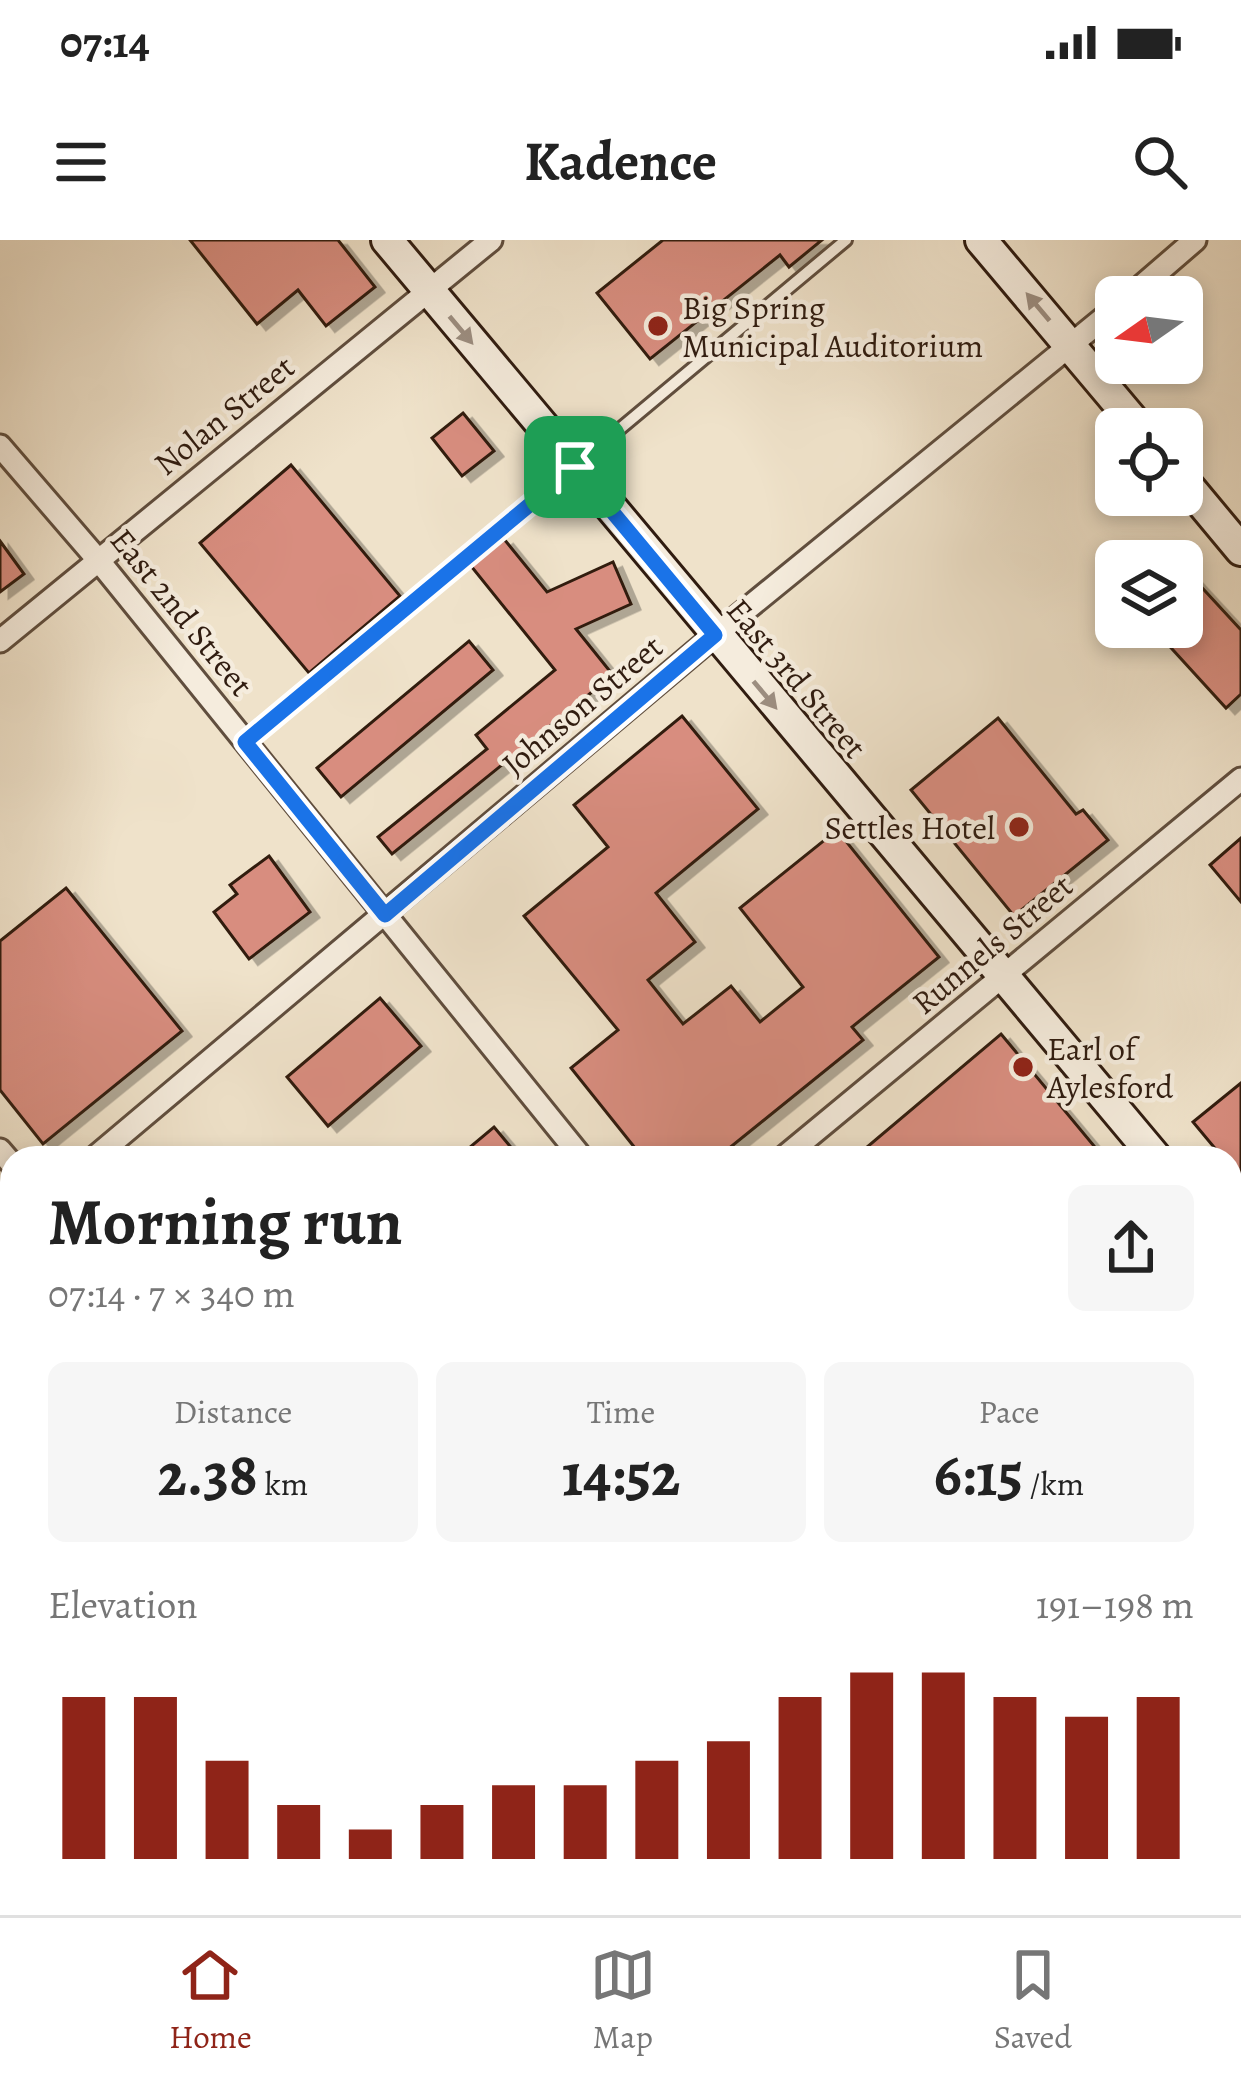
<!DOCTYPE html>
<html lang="en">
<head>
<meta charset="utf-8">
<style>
  body { margin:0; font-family:Alegreya,serif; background:#f6f6f6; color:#222; height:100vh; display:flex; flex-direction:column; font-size:45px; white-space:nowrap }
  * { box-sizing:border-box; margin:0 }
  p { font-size:39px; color:#767676 }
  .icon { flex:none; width:66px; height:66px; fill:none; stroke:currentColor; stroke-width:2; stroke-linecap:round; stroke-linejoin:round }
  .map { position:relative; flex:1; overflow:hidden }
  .sheet { position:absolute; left:0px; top:906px; width:1242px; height:771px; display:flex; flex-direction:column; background:#fff; border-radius:36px 36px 0 0; box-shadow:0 6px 18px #0003 }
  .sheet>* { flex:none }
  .needle { width:78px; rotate:256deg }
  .tools { position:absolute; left:1095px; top:36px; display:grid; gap:24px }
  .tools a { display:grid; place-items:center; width:108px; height:108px; border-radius:18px; background:#fff; box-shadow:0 6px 18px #0003; font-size:60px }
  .pin { position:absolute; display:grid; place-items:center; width:102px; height:102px; color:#fff; margin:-51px; border-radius:24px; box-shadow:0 6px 18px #0006 }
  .round { display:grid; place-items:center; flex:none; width:126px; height:126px; border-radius:18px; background:#f6f6f6 }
  .overview { display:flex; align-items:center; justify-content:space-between; height:204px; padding:0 48px }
  h1 { font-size:66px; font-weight:700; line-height:90px }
  .metrics { display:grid; grid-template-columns:repeat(3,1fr); gap:18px; height:204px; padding:12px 48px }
  .metrics div { display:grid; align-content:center; border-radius:18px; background:#f6f6f6; text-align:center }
  .metrics b { font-size:60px; font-weight:700 }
  .metrics small { font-size:33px; font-weight:400 }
  .metrics p { font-size:33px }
  .chart { height:336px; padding:24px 48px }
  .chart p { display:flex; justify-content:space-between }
  .chart svg { width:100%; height:216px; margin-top:12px; stroke:#8f2418; stroke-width:6 }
  .status { display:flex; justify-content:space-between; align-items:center; height:84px; padding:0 60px; background:#fff; direction:ltr }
  .status svg { height:33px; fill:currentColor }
  header { display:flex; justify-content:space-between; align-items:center; height:156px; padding:0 48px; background:#fff; font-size:54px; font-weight:700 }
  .menu { display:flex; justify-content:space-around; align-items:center; height:168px; border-top:3px solid #e0e0e0; background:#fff; font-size:33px; color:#767676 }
  .menu a { display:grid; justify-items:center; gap:6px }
  .menu .current { color:#8f2418 }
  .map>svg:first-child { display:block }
  .green { fill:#bbc395; stroke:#767052; stroke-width:3 }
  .building { fill:#d88d7f; stroke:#301c10; stroke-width:3; filter:url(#shadow) }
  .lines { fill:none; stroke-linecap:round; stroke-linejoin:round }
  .service-casing { stroke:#604e3e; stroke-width:16 }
  .minor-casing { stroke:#604e3e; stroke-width:27 }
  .secondary-casing { stroke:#301c10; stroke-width:36 }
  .service { stroke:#f5ecdd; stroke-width:10 }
  .minor { stroke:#f5ecdd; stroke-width:21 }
  .secondary { stroke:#f5ecdd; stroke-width:30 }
  .rail { stroke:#301c10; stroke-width:8; stroke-dasharray:21 21; stroke-linecap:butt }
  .oneway { fill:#9c8e81 }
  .route-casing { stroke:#fff; stroke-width:24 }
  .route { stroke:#1a73e8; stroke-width:15 }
  .poi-dot { fill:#8f2418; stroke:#f5ecdd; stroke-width:4.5 }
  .labels { text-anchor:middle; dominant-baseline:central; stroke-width:9; stroke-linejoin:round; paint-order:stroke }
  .poi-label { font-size:33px; fill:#301c10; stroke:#f5ecdd; text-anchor:start }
  .street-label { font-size:33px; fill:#301c10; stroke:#f5ecdd }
</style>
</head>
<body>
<div class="status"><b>07:14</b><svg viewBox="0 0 49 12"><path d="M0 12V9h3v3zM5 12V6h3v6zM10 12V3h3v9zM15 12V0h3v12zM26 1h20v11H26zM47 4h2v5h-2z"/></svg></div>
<header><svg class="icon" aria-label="menu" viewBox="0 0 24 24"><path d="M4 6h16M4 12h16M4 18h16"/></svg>Kadence<svg class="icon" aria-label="search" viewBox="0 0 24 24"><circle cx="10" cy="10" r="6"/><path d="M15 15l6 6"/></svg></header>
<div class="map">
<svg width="1241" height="1675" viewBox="0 0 1241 1675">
  <defs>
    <filter id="shadow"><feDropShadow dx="9" dy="5.5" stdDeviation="0" flood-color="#0004"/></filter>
  </defs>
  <rect width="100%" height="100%" fill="#efe2ca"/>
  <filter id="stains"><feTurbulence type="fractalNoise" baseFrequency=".00167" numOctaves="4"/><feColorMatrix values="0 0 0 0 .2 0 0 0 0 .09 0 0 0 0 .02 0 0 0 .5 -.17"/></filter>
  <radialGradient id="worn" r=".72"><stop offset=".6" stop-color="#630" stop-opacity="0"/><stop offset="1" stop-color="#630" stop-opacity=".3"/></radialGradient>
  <!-- green -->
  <path class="green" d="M1241,1429V1658L1230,1645V1438Z"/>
  <!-- building -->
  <g class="building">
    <path d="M190,0H338L375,47L326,86L298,50L257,84Z"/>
    <path d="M663,0H822L789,27L780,15L650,119L597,53Z"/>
    <path d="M463,173L494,211L462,236L432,198Z"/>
    <path d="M291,225L400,356L309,433L200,303Z"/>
    <path d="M504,299L547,352L613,322L631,364L576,389L613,435L392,614L378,597L487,509L476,495L555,430L471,326Z"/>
    <path d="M0,301L24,334L0,352Z"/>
    <path d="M1182,326L1241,390V454L1226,468L1152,387H1182Z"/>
    <path d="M469,401L493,430L341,557L317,528Z"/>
    <path d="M682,476L758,569L656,653L695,702L648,740L683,784L731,746L760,782L803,747L740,668L837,590L939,717L852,787L863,800L717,918H643L571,828L618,790L524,676L608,607L574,565Z"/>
    <path d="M998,478L1076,574L1083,570L1108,600L1014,676L911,550Z"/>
    <path d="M1241,598V662L1210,625Z"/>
    <path d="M269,616L310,672L249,719L214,672L237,654L230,645Z"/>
    <path d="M66,648L182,791L43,904L0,850V701Z"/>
    <path d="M380,758L421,806L328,886L287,837Z"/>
    <path d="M1001,794L1104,918H854Z"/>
    <path d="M1241,843V940L1230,926V918H1223L1193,882Z"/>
    <path d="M494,887L520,918H457Z"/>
  </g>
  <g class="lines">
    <!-- service casing -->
    <g class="service-casing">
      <path id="service" d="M245,502L846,0"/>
    </g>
    <!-- minor casing -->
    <g class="minor-casing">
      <g id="minor">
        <path d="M1129,57L1195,0"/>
        <path d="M0,206L99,321L582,918"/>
        <path d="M0,401L491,0"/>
        <path d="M0,910L12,924"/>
        <path d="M94,918L715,395L1116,68"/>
        <path d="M783,918L1241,539"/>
        <path d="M1230,1144L1241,1135"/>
        <path d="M622,1665L631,1675"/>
        <path d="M1195,1665L1203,1675"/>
      </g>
    </g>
    <!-- secondary casing -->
    <g class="secondary-casing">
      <g id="secondary">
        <path d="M387,0L1156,918"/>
        <path d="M981,0L1140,189"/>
        <path d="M1182,239L1241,310"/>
        <path d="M1230,1004L1241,1017"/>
      </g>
    </g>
    <!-- service -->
    <use href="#service" class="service"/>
    <!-- minor -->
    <use href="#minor" class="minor"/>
    <!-- secondary -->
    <use href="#secondary" class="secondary"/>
    <!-- rail -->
    <g class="rail">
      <path d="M0,1307L12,1321"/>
      <path d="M0,1353L12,1368"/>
      <path d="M0,1400L12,1415"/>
      <path d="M0,1425L12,1440"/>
      <path d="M0,1476L12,1490"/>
      <path d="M0,1521L12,1535"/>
      <path d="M0,1614L12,1629"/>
      <path d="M42,1665L51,1675"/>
      <path d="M101,1665L110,1675"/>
      <path d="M141,1665L149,1675"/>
      <path d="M200,1665L209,1675"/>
      <path d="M241,1665L249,1675"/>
      <path d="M281,1665L290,1675"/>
      <path d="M306,1665L314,1675"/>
    </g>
  </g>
  <!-- one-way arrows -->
  <defs><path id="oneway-solid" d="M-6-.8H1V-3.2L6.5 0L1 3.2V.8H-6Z" transform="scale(3)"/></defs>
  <g class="oneway">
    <use href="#oneway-solid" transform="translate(1038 67) rotate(-130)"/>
    <use href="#oneway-solid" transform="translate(461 90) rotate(50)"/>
    <use href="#oneway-solid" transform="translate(765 455) rotate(50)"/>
  </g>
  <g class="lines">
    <!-- route casing -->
    <g class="route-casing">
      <path id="route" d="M575,227L715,395L385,675L245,502Z"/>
    </g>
    <!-- route -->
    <use href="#route" class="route"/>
  </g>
  <!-- markers -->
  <g class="poi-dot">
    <circle cx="658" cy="86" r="12"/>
    <circle cx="1019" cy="587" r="12"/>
    <circle cx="1023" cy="827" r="12"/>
  </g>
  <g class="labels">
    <!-- poi labels -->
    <g class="poi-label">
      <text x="682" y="67">Big Spring<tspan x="682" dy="38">Municipal Auditorium</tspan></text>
      <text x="995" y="587" text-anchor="end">Settles Hotel</text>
      <text x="1047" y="808">Earl of<tspan x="1047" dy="38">Aylesford</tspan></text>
    </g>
    <!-- street labels -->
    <g class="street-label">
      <text transform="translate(224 175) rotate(-39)">Nolan Street</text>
      <text transform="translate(182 372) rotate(51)">East 2nd Street</text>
      <text transform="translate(797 438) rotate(50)">East 3rd Street</text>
      <text transform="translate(582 465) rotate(-40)">Johnson Street</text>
      <text transform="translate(992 704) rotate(-40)">Runnels Street</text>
    </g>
  </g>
  <rect width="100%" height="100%" filter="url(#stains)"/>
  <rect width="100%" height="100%" fill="url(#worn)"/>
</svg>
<div class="tools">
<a><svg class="needle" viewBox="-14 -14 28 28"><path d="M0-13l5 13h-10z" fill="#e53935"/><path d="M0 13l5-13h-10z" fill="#767676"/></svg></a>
<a><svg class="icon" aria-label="locate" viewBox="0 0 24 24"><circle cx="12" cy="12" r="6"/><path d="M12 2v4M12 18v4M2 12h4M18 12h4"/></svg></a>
<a><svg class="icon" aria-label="layers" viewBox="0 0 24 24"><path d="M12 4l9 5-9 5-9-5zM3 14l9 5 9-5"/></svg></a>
</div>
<div class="pin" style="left:575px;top:227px;background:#1e9e55"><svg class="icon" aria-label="arrive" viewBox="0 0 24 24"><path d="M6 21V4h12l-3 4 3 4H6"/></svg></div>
<section class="sheet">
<div class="overview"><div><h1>Morning run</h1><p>07:14 · 7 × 340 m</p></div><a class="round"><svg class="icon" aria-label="share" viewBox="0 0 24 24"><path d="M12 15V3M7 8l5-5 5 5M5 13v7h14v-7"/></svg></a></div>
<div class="metrics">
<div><p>Distance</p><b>2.38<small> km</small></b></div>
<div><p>Time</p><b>14:52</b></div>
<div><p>Pace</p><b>6:15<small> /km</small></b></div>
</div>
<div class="chart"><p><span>Elevation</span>191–198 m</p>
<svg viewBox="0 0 160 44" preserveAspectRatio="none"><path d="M5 44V11M15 44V11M25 44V24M35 44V33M45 44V38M55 44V33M65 44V29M75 44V29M85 44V24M95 44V20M105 44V11M115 44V6M125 44V6M135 44V11M145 44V15M155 44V11"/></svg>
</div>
</section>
</div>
<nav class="menu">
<a class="current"><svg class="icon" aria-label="home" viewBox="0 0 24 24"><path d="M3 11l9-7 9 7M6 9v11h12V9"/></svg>Home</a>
<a><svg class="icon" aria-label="map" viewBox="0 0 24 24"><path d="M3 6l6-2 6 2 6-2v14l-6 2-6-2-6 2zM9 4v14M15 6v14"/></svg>Map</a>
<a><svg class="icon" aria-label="saved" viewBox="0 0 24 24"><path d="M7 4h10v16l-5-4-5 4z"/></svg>Saved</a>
</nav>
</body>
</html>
